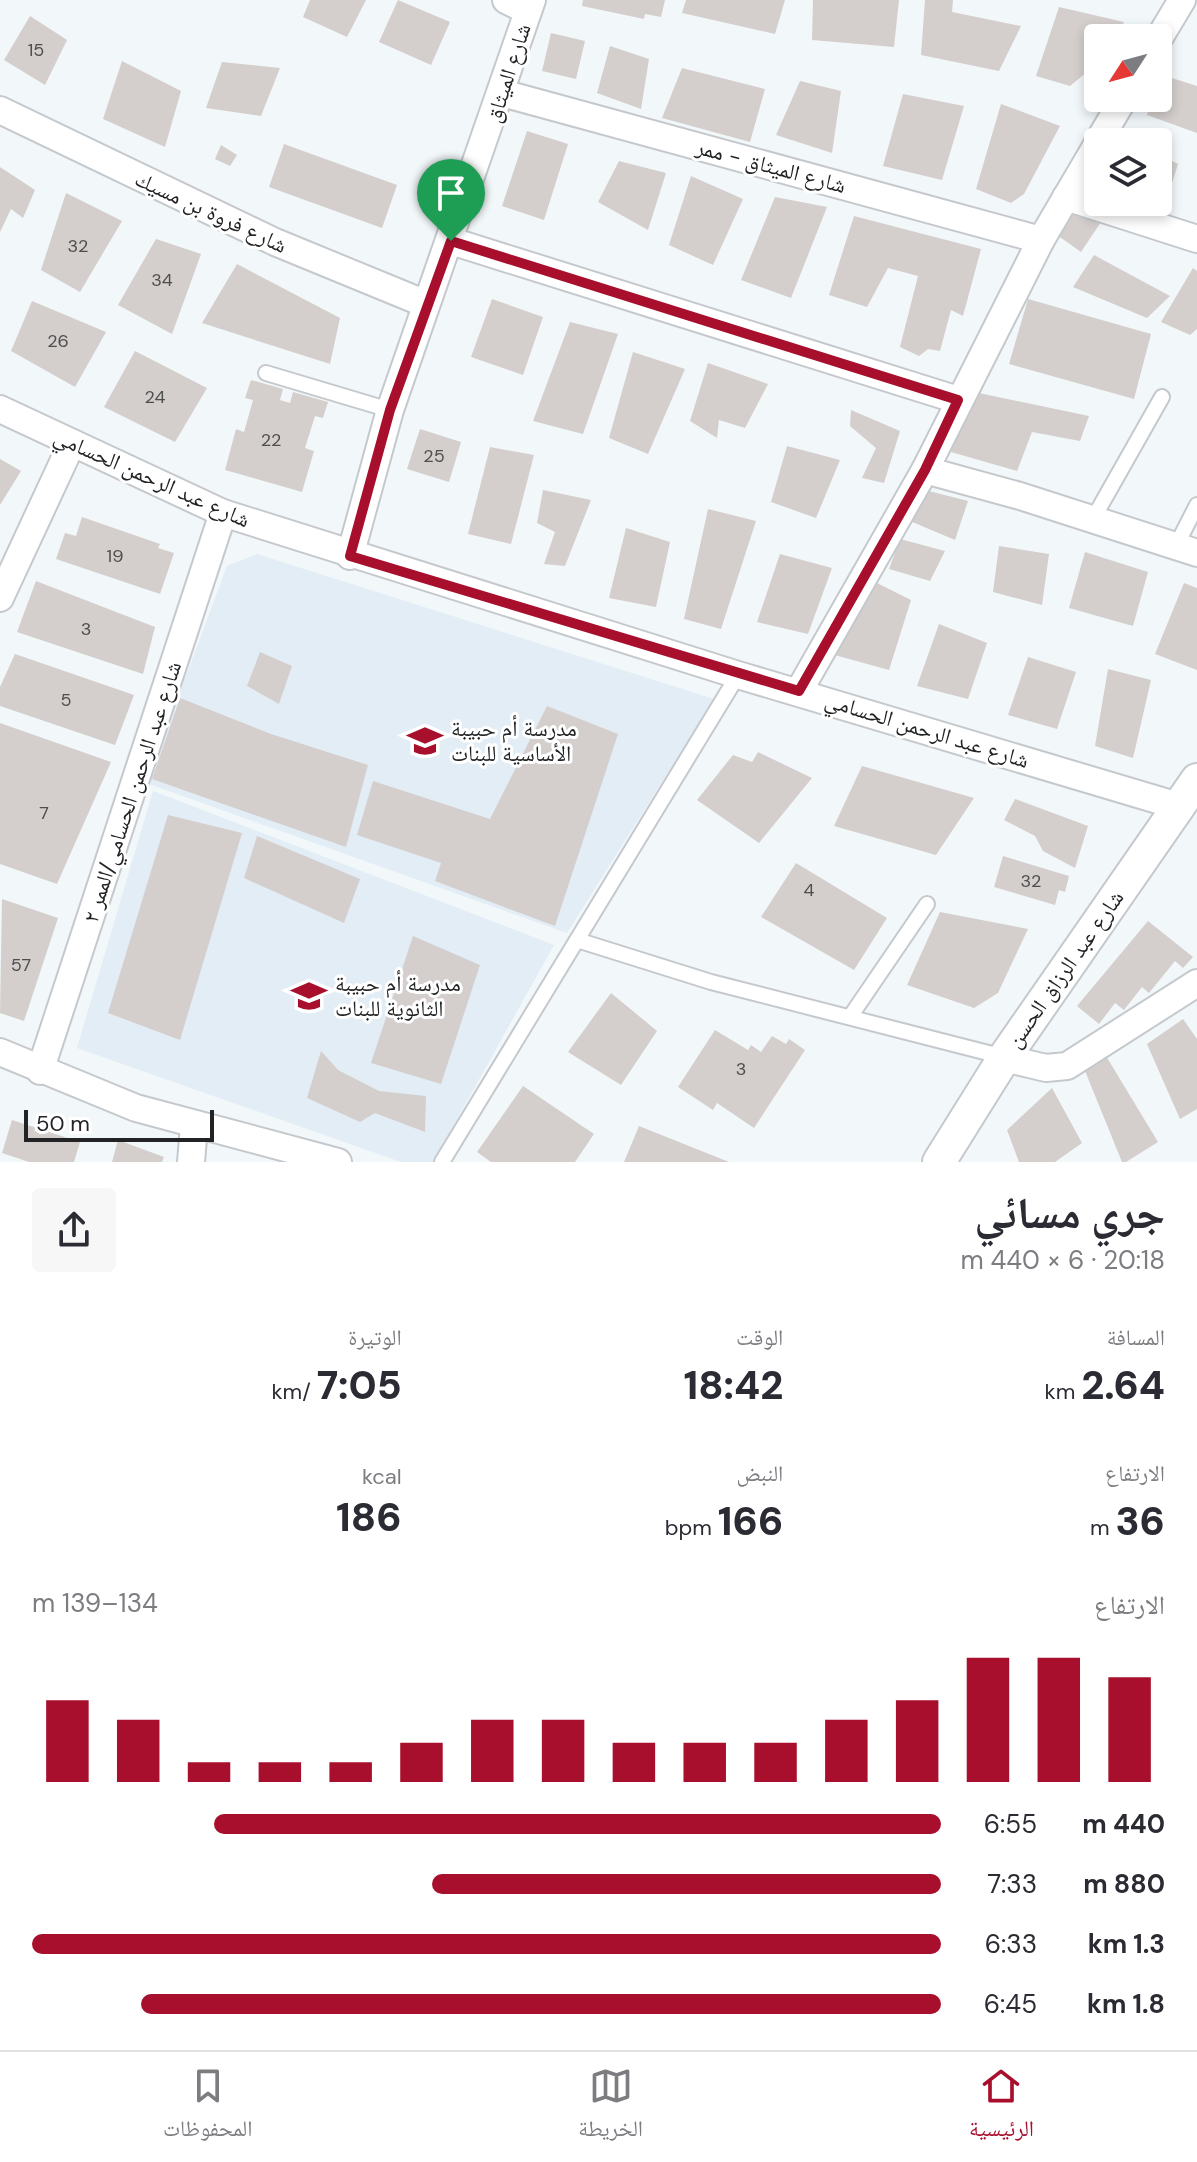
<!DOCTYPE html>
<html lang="ar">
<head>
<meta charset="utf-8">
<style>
  body { margin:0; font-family:"DM Sans","Noto Naskh Arabic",sans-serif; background:#f7f7f7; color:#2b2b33; direction:rtl; height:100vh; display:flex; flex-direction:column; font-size:30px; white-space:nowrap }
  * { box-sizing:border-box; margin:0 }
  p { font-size:26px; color:#7c7c81 }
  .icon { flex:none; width:44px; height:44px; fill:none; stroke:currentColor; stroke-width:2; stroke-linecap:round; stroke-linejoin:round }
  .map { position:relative; height:1162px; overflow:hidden; direction:ltr }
  .drawer { display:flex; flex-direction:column; background:#fff; flex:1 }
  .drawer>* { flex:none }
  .needle { width:52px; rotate:234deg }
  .fabs { position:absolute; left:1084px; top:24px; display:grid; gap:16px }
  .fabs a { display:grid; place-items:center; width:88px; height:88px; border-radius:8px; background:#fff; box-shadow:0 4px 12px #0003; font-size:40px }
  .scale { position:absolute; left:24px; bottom:20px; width:190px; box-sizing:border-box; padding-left:8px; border:4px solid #212324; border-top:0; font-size:22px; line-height:28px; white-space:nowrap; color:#212324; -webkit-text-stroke:6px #fff; paint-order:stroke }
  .pin { position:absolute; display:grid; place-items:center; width:68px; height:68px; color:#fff; margin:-82px -34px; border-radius:50% 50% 50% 0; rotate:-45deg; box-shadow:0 0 8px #0007 }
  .pin .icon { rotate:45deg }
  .round { display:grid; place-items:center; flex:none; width:84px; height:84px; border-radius:8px; background:#f7f7f7 }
  .overview { display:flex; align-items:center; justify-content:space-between; height:136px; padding:0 32px }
  h1 { font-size:44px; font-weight:800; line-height:60px }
  .figures { display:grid; grid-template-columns:repeat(3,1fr); gap:12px; height:136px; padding:8px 32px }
  .figures div { display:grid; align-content:center }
  .figures b { font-size:40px; font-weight:800 }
  .figures small { font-size:22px; font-weight:400 }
  .figures p { font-size:22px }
  .chart { height:224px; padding:16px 32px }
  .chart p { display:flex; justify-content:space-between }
  .chart svg { width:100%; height:144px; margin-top:8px; stroke:#a80f2d; stroke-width:6 }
  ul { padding:0 32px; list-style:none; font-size:26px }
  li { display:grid; grid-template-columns:128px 96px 1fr; align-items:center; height:60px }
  li i { height:20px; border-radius:10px; background:#a80f2d }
  .tabs { display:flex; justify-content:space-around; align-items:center; height:112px; border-top:2px solid #e1e1e2; background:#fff; font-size:22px; color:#7c7c81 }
  .tabs a { display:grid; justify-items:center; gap:4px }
  .tabs .current { color:#a80f2d }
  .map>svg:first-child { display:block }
  .built { fill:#e2edf6 }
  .building { fill:#d4cfcd }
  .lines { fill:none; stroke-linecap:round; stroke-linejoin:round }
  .service-casing { stroke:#c5c9cd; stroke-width:18 }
  .minor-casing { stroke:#c5c9cd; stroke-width:30 }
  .tertiary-casing { stroke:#c5c9cd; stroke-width:36 }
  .service { stroke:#fff; stroke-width:14 }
  .minor { stroke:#fff; stroke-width:26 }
  .tertiary { stroke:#fff; stroke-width:32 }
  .route-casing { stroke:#fff; stroke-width:16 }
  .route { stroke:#a80f2d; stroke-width:10 }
  .labels { text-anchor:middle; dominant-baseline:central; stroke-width:6; stroke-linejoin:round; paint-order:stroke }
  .number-label { font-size:18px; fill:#4e4e4e }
  .street-label { font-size:22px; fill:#212324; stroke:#fff }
  .poi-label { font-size:22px; fill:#212324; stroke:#fff; text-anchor:start }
</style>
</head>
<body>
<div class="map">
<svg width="1197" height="1162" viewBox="0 0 1197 1162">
  <rect width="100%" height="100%" fill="#f2f7fa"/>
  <!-- built -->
  <g class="built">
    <path d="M257,554L714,699L567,933L146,783L227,566Z"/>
    <path d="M153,791L554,945L433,1162H401L77,1048Z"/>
  </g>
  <!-- building -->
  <g class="building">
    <path d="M310,0H366L347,37L303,17Z"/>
    <path d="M398,0L450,22L431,65L379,42Z"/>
    <path d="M583,0H665L661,17L645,14L644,19L582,6Z"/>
    <path d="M686,0H785L775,34L682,13Z"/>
    <path d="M813,0H899L894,47L812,40Z"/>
    <path d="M925,0H953L952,12L1021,26L999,71L921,55Z"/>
    <path d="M1059,7L1124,22L1116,38H1098V63L1070,86L1036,76Z"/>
    <path d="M30,16L67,40L45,85L4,60Z"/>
    <path d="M551,33L585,41L576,79L542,71Z"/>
    <path d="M610,46L649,59L641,109L597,93Z"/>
    <path d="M122,61L181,91L165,147L103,119Z"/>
    <path d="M222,62L280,68L261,116L206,108Z"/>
    <path d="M682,68L765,89L750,142L662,118Z"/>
    <path d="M1159,74L1197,86V133L1147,115L1152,98H1158Z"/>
    <path d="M800,81L841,91L832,153L776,135Z"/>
    <path d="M903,94L964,106L942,180L883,166Z"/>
    <path d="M1001,104L1060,126L1024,194L1011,203L976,189Z"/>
    <path d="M527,131L568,144L544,220L502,206Z"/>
    <path d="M284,144L397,185L382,228L269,187Z"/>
    <path d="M221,145L237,155L230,166L215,159Z"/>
    <path d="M1158,154L1178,164L1168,196L1158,191Z"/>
    <path d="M619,161L666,173L648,230L598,202Z"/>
    <path d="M0,167L35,190L23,218L11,209L0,232Z"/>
    <path d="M691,176L743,199L713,265L669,245Z"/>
    <path d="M66,193L122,221L80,292L41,270Z"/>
    <path d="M775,197L827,207L791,298L741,280Z"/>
    <path d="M1066,209L1103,219L1081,252L1057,235Z"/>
    <path d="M854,216L981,249L963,316L951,310L940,351L928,349L919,356L900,347L918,276L888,268L867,307L829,295Z"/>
    <path d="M156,239L201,254L172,334L118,305Z"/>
    <path d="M1094,255L1170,296L1147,318L1073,287Z"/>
    <path d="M237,264L340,318L330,364L202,323Z"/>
    <path d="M1193,268L1197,271V329L1190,335L1161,322Z"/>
    <path d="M492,299L543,317L523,375L471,357Z"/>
    <path d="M1028,299L1151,334L1134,399L1009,364Z"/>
    <path d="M32,301L106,332L75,387L11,351Z"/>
    <path d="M570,322L618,334L583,434L533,421Z"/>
    <path d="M135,351L207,388L175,442L104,407Z"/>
    <path d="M633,352L685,369L648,454L609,438Z"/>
    <path d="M708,363L768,384L745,428L719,420L717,438L690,421Z"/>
    <path d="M251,380L283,389L280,400L290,403L293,392L328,402L323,418L315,416L305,448L314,451L302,492L225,470L236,429L244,432L253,400L245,398Z"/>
    <path d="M974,392L1089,416L1080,441L1032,432L1017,471L951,452Z"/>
    <path d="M851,410L900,431L884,483L862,478L876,448L850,426Z"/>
    <path d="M420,429L461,442L449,482L407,469Z"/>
    <path d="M787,446L840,460L816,518L771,502Z"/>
    <path d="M490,447L534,455L511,544L468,534Z"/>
    <path d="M0,459L21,471L0,505Z"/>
    <path d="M543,490L591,500L565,566L544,564L555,532L537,523Z"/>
    <path d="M929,491L968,501L955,540L910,521Z"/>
    <path d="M708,509L756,521L721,629L684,619Z"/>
    <path d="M82,517L160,544L158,548L174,553L160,594L56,559L65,533L76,536Z"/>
    <path d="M626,528L670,542L656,607L609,598Z"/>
    <path d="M900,539L945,551L930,581L889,569Z"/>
    <path d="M999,546L1049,554L1042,605L993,592Z"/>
    <path d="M1085,552L1148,572L1133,626L1069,608Z"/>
    <path d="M780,554L832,568L808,634L757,622Z"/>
    <path d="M869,579L911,600L889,670L831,654Z"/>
    <path d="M36,581L155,627L143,674L17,632Z"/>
    <path d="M1184,583L1197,588V670L1155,654Z"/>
    <path d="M939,624L987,643L968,699L917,686Z"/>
    <path d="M260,652L292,666L279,704L247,686Z"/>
    <path d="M15,654L134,695L115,745L0,706V687Z"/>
    <path d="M1028,657L1076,672L1057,729L1008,715Z"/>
    <path d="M1108,669L1151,680L1133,758L1095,746Z"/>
    <path d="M180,698L271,734L368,765L346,847L152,779Z"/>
    <path d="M547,706L618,734L555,926L435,881L441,863L357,835L373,781L490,819Z"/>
    <path d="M0,723L111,762L57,884L0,864Z"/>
    <path d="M758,752L812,778L759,843L697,800L733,755L752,762Z"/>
    <path d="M862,766L974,798L936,855L834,826Z"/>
    <path d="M1015,799L1088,826L1075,868L1043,851L1035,836L1004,820Z"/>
    <path d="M168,815L242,833L180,1040L108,1013Z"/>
    <path d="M257,836L360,879L344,923L244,878Z"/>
    <path d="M1003,856L1069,876L1065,892L1059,890L1055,905L994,887Z"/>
    <path d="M796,863L887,918L854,970L761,917Z"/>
    <path d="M2,899L58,918L24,1021L0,1013Z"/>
    <path d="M940,912L1028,929L998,993L974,1008L907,985Z"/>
    <path d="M1148,921L1193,957L1183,968L1175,961L1149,993L1142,987L1124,1010L1115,1003L1099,1024L1077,1006Z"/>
    <path d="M413,936L480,965L441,1084L371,1063Z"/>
    <path d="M611,993L657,1031L621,1085L568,1052Z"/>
    <path d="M1183,1019L1197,1039V1109L1180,1119L1147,1044Z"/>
    <path d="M715,1030L748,1050L751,1045L761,1052L772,1036L786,1044L789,1039L805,1050L754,1128L717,1103L713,1110L678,1087Z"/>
    <path d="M321,1051L338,1070L379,1091L426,1096L425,1132L375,1113L360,1122L307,1098Z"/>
    <path d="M1103,1051L1158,1142L1126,1162H1122L1083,1066Z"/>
    <path d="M523,1086L594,1134L575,1162H491L477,1152Z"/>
    <path d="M1052,1088L1082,1143L1055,1162H1019L1007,1130Z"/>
    <path d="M12,1120L80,1142L74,1162H29L2,1153Z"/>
    <path d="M639,1126L729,1162H624Z"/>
    <path d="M118,1140L164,1157L162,1162H112Z"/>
  </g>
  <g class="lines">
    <!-- service casing -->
    <g class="service-casing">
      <g id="service">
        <path d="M266,373L390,410"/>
        <path d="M1093,519L1162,397"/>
        <path d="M1176,546L1197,505"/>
        <path d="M577,940L711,982L1004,1057"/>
        <path d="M850,1017L927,904"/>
        <path d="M442,1162L738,675"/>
      </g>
    </g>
    <!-- minor casing -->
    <g class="minor-casing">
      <g id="minor">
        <path d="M506,0L528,11"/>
        <path d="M1158,40L1182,0"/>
        <path d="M502,93L1041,240"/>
        <path d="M0,110L275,242L426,304"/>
        <path d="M1098,142L1124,98"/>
        <path d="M1066,197L1197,239"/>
        <path d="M451,241L958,400"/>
        <path d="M0,409L223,513L738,675L1178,806"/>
        <path d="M925,470L1020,496L1197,553"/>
        <path d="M350,556L390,410L532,0"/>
        <path d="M0,598L72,443"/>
        <path d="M799,691L925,470L1041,240L1098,143"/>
        <path d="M0,1052L136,1108L338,1162"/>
        <path d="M1004,1058L1046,1068L1067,1066L1197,983"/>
        <path d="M40,1071L223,513"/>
        <path d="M191,1162L194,1126"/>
      </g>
    </g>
    <!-- tertiary casing -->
    <g class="tertiary-casing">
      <path id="tertiary" d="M939,1162L1004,1058L1197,780"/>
    </g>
    <!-- service -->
    <use href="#service" class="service"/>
    <!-- minor -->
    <use href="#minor" class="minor"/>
    <!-- tertiary -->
    <use href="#tertiary" class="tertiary"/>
  </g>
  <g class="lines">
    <!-- route casing -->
    <g class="route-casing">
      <path id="route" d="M451,241L958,400L925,470L799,691L350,556L390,410Z"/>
    </g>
    <!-- route -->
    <use href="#route" class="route"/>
  </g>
  <!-- icons -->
  <defs>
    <g id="school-bare" transform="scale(2.76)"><path d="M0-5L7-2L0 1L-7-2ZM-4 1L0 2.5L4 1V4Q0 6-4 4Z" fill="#a80f2d" stroke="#fff" stroke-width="2.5" paint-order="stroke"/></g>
  </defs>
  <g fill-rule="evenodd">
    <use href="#school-bare" x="425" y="741"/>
    <use href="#school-bare" x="309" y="996"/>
  </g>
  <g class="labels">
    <!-- number labels -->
    <g class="number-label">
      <text x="36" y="50">15</text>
      <text x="78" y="246">32</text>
      <text x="162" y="280">34</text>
      <text x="58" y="341">26</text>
      <text x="155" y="397">24</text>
      <text x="271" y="440">22</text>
      <text x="434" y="456">25</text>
      <text x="115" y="556">19</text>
      <text x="86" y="629">3</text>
      <text x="66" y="700">5</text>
      <text x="44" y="813">7</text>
      <text x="1031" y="881">32</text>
      <text x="809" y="890">4</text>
      <text x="21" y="965">57</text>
      <text x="741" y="1069">3</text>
    </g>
    <!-- street labels -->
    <g class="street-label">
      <text transform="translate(508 73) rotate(-72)">شارع الميثاق</text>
      <text transform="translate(771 166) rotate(15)">شارع الميثاق - ممر</text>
      <text transform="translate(211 212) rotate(25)">شارع فروة بن مسيك</text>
      <text transform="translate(152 478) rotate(24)">شارع عبد الرحمن الحسامي</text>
      <text transform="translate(927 730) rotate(17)">شارع عبد الرحمن الحسامي</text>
      <text transform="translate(132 792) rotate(-72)">شارع عبد الرحمن الحسامي/الممر ٢</text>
      <text transform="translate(1065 969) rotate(-55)">شارع عبد الرزاق الحسن</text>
    </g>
    <!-- poi labels -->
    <g class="poi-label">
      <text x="451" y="728">مدرسة أم حبيبة<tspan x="451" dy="25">الأساسية للبنات</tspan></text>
      <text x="335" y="983">مدرسة أم حبيبة<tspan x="335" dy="25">الثانوية للبنات</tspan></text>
    </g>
  </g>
</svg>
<div class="fabs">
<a><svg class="needle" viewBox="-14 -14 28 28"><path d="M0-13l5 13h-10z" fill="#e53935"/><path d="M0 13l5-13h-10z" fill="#7c7c81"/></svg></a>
<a><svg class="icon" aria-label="layers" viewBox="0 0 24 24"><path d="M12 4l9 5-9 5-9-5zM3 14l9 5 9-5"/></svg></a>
</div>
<div class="scale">50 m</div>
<div class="pin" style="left:451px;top:241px;background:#1e9e55"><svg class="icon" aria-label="arrive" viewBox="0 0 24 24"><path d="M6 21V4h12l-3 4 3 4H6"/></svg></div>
</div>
<section class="drawer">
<div class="overview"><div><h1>جري مسائي</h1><p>20:18 · 6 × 440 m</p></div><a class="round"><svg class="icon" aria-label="share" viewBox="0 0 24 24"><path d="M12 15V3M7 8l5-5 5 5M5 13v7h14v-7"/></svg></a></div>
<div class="figures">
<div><p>المسافة</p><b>2.64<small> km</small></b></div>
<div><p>الوقت</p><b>18:42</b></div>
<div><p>الوتيرة</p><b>7:05<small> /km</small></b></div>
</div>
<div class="figures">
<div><p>الارتفاع</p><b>36<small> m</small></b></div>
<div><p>النبض</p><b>166<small> bpm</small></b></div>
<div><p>kcal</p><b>186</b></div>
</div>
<div class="chart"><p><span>الارتفاع</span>134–139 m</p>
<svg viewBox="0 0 160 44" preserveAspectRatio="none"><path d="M5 44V19M15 44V25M25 44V38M35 44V38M45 44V38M55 44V32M65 44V25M75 44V25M85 44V32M95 44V32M105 44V32M115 44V25M125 44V19M135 44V6M145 44V6M155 44V12"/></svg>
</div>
<ul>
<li><b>440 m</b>6:55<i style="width:80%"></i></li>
<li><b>880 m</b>7:33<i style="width:56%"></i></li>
<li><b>1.3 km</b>6:33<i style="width:100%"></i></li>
<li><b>1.8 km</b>6:45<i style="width:88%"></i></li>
</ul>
</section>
<nav class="tabs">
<a class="current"><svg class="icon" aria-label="home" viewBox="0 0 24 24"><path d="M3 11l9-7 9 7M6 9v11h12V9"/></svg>الرئيسية</a>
<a><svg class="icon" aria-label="map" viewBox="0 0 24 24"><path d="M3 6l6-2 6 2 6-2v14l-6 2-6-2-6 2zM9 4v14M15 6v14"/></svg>الخريطة</a>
<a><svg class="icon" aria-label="saved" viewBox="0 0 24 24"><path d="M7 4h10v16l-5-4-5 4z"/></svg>المحفوظات</a>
</nav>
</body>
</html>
